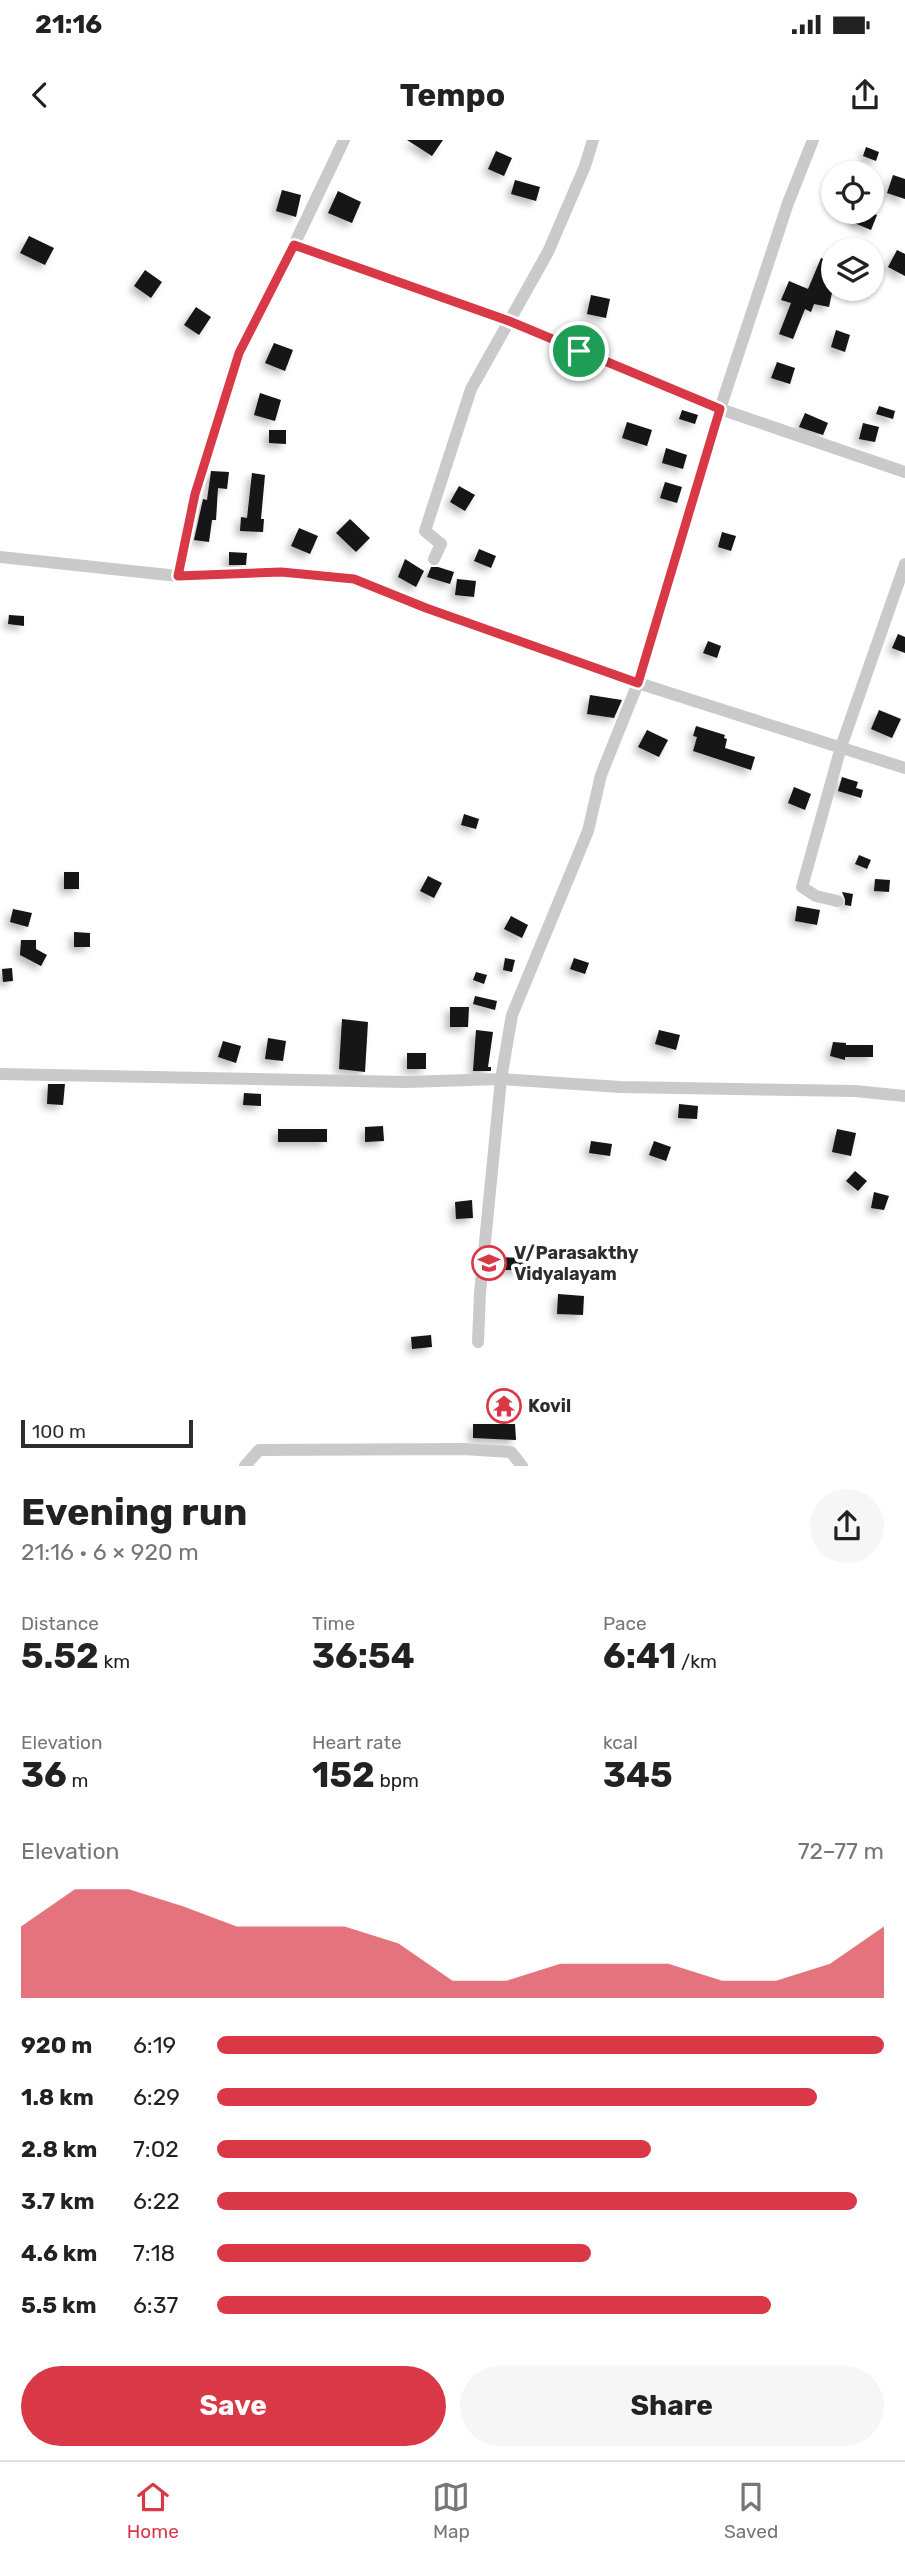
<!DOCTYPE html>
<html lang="en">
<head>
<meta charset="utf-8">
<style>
  body { margin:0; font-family:Rubik,sans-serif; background:#f6f6f6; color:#222; height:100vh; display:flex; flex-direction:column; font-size:26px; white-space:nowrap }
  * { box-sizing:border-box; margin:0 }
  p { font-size:23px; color:#767676 }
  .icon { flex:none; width:38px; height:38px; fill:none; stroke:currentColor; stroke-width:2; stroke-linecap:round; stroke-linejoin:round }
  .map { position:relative; height:1326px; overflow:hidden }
  .sheet { display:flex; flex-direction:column; background:#fff; flex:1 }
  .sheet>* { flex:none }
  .controls { position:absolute; left:821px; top:21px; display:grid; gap:14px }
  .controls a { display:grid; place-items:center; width:63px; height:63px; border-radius:50%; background:#fff; box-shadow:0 2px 5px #0004; font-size:35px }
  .scale { position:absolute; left:21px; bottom:18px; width:172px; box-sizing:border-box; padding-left:7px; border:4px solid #2d2d2d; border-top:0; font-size:19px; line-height:24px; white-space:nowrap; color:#2d2d2d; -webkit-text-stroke:5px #fff; paint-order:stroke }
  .pin { position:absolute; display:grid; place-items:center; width:60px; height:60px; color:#fff; margin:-30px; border:4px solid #fff; border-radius:50%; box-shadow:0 2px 7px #0007 }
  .round { display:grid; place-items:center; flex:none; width:74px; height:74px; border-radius:37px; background:#f6f6f6 }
  .head { display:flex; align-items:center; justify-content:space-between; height:119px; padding:0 21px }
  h1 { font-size:38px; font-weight:700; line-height:52px }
  .figures { display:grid; grid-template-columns:repeat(3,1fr); gap:10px; height:119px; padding:7px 21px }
  .figures div { display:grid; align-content:center }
  .figures b { font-size:35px; font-weight:700 }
  .figures small { font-size:19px; font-weight:400 }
  .figures p { font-size:19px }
  .chart { height:196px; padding:14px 21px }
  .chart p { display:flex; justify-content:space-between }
  .chart svg { width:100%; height:126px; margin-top:7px; fill:#d93947; opacity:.7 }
  .button { display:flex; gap:14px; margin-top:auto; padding:14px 21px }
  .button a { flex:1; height:80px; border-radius:42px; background:#d93947; color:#fff; font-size:28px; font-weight:700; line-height:80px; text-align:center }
  .button a+a { background:#f6f6f6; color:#222 }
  ul { padding:0 21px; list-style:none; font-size:23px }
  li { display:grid; grid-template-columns:112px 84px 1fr; align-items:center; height:52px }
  li i { height:18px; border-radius:9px; background:#d93947 }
  .status { display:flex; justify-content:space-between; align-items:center; height:49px; padding:0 35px; background:#fff; direction:ltr }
  .status svg { height:19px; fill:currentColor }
  header { display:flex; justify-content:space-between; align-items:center; height:91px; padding:0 21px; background:#fff; font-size:32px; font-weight:700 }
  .menu { display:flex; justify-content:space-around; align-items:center; height:98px; border-top:2px solid #e0e0e0; background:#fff; font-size:19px; color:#767676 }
  .menu a { display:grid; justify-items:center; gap:4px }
  .menu .on { color:#d93947 }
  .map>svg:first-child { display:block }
  .building { fill:#141414; filter:url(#shadow) }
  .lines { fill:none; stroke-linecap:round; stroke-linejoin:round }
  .minor { stroke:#cacaca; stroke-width:12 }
  .route-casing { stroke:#fff; stroke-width:14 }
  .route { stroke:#d93947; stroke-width:9 }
  .labels { text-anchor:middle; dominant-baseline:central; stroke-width:7; stroke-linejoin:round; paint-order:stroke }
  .poi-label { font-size:18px; font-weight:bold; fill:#2d2d2d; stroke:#fff; text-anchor:start }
</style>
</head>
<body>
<div class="status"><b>21:16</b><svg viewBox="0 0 49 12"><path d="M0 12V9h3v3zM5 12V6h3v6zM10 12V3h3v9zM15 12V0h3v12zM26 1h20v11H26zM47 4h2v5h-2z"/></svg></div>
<header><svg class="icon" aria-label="back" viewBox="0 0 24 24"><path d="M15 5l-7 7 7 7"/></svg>Tempo<svg class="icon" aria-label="share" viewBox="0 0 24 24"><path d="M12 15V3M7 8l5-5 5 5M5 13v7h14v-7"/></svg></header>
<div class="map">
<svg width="905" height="1326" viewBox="0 0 905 1326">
  <defs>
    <filter id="shadow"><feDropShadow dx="-4.5" dy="4.5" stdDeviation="3.5" flood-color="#0004"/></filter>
  </defs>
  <rect width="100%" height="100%" fill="#fff"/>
  <!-- building -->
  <g class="building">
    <path d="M407,0H443L432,16Z"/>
    <path d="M866,7L879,12L876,21L863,16Z"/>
    <path d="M496,11L512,18L504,36L488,29Z"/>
    <path d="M893,35L905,39V59L887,53Z"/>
    <path d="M515,40L540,47L536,61L511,54Z"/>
    <path d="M282,50L301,55L296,77L276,71Z"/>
    <path d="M338,51L361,62L352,83L328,73Z"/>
    <path d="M857,72H869L877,75L871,90L852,82Z"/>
    <path d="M29,96L54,108L45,125L20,113Z"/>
    <path d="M897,110L905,114V136L888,127Z"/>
    <path d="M821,118L833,123V148L829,167L814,164L811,172L805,169L793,199L779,194L791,163L781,160L789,141L808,149Z"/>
    <path d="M145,130L162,142L151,158L134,146Z"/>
    <path d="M591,155L610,159L606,178L587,174Z"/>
    <path d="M196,167L211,177L199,195L184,185Z"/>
    <path d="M836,190L850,195L845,212L831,207Z"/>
    <path d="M274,203L293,210L285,231L265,223Z"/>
    <path d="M777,222L795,228L790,244L771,238Z"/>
    <path d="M260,253L281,260L275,281L254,275Z"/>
    <path d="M879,266L895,271L893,279L876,274Z"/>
    <path d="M682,270L698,275L695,284L679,279Z"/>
    <path d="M805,273L828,283L823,295L799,287Z"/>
    <path d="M627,282L652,290L647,306L622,298Z"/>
    <path d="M863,283L879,287L875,302L859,299Z"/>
    <path d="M269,290H286V304L269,303Z"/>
    <path d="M666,308L687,315L683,329L662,323Z"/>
    <path d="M211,331L229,332L227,349L218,348L216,380H212L209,402L194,400L203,359L207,360Z"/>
    <path d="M252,333L265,335L261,379H264L263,392L240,391L241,377L247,378Z"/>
    <path d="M665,342L682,347L677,363L660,358Z"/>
    <path d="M459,346L475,355L465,371L450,362Z"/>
    <path d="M350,379L370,398L356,412L336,393Z"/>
    <path d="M299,388L318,396L310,414L291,406Z"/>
    <path d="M722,392L736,396L731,411L718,407Z"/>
    <path d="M479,409L496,416L491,428L474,421Z"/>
    <path d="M229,412L247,413L246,425H229Z"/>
    <path d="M405,419L424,431L416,447L398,437Z"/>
    <path d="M431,427H438L454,432L450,444L427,437Z"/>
    <path d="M457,439L476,441L474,457L455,455Z"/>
    <path d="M9,475L24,476V486L8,484Z"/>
    <path d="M898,494L905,497V513L892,508Z"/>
    <path d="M708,501L721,506L717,518L703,513Z"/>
    <path d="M590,555L622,560L614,578L587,574Z"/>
    <path d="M879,570L901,579L892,598L871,589Z"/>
    <path d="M696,586L725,595L724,598L727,599L725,608L755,617L751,630L693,611L697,597L693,596Z"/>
    <path d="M647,590L668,600L659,617L638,607Z"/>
    <path d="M842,637L858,642L856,648L863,650L861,658L838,651Z"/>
    <path d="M794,647L811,654L805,670L788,663Z"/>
    <path d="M464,674L479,679L476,689L461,685Z"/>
    <path d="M859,715L871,720L867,729L855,724Z"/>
    <rect x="64" y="732" width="15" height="17"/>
    <path d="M428,736L442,743L434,758L420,751Z"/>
    <path d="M875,739L890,740L889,752L874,751Z"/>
    <path d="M842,752L853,754L851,766L845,765V759Z"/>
    <path d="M797,766L820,770L817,785L795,781Z"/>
    <path d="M13,769L32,773L28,787L10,782Z"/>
    <path d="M511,776L528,785L522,798L504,789Z"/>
    <path d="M74,792L90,793V807H74Z"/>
    <path d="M21,800H36V809L47,815L41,826L20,815Z"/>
    <path d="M505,818L515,820L512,832L503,830Z"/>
    <path d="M574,818L589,823L585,834L570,829Z"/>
    <path d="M12,828L13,841L3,842L2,829Z"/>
    <path d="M476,832L487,835L484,844L473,840Z"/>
    <path d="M475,856L497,861L495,870L473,864Z"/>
    <path d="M450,867H469L468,887H450Z"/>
    <path d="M342,879L368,882L365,932L339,929Z"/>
    <path d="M476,890L493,892L488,927H491V931H473Z"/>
    <path d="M659,890L680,895L676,910L655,904Z"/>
    <path d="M268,898L286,901L283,921L265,919Z"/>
    <path d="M223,901L241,906L236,923L218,917Z"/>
    <path d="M833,902L846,903V905H873V917H845V920L830,916Z"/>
    <rect x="407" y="913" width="19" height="16"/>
    <path d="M48,944H65L63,965L47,964Z"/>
    <path d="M244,953L261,954V966L243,965Z"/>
    <path d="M679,964L698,966L697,979L678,978Z"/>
    <path d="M383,986L384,1001L365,1002V987Z"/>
    <rect x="278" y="989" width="49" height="13"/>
    <path d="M837,989L856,993L851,1016L832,1012Z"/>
    <path d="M591,1001L612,1004L610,1016L589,1013Z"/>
    <path d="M654,1001L671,1007L666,1021L649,1015Z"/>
    <path d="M855,1031L867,1041L858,1051L846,1041Z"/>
    <path d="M874,1052L889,1056L884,1070L871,1068Z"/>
    <path d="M472,1060L473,1078L456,1079L455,1062Z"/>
    <path d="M496,1117L528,1118L527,1130H497Z"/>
    <path d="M558,1154L584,1156L583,1175L557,1174Z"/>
    <path d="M431,1195L432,1207L412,1209L411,1197Z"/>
    <path d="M473,1284H515L516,1300L473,1298Z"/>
  </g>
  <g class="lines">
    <!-- minor -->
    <g class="minor">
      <path d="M294,105L509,181L720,269L905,332"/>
      <path d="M0,417L178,436L281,432L354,439L426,468L638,543L905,628"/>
      <path d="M434,419L441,404L425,391L471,249L548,112L585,26L593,0"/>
      <path d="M178,436L195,354L238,213L294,105L344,0"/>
      <path d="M837,761L816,756L802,747L841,607L905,424"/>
      <path d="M0,934L406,942L501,939L620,947L855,951L905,956"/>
      <path d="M478,1202L480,1153L501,939L512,875L588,691L601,635L638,543L720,269L788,63L813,0"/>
      <path d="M245,1326L259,1310L464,1309L511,1312L522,1326"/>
    </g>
  </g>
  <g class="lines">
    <!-- route casing -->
    <g class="route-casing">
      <path id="route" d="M294,105L509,181L720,269L638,543L426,468L354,439L281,432L178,436L195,354L239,213Z"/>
    </g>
    <!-- route -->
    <use href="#route" class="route"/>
  </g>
  <!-- icons -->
  <defs>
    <g id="school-ring" transform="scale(1.75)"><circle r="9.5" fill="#fff" stroke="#d93947" stroke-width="1.5"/><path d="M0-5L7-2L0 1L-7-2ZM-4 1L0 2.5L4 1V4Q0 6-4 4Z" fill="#d93947"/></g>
    <g id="temple-ring" transform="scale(1.75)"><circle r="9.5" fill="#fff" stroke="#d93947" stroke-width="1.5"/><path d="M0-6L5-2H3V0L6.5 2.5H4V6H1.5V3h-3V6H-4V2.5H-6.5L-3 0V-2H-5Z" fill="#d93947"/></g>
  </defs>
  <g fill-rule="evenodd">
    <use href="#school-ring" x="489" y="1123"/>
    <use href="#temple-ring" x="504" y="1266"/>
  </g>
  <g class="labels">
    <!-- poi labels -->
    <g class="poi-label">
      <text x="514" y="1113">V/Parasakthy<tspan x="514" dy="21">Vidyalayam</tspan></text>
      <text x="528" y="1266">Kovil</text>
    </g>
  </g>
</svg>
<div class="controls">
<a><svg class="icon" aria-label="locate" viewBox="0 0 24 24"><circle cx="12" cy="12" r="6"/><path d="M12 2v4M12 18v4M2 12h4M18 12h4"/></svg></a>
<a><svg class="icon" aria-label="layers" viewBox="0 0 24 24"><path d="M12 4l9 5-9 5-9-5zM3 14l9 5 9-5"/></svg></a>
</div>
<div class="scale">100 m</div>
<div class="pin" style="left:579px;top:211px;background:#1e9e55"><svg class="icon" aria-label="arrive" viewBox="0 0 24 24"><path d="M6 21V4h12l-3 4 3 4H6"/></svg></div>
</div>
<section class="sheet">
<div class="head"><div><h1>Evening run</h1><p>21:16 · 6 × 920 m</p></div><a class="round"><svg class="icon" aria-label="share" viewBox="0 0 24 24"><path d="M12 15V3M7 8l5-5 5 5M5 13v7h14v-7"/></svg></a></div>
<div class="figures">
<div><p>Distance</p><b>5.52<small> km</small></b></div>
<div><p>Time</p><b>36:54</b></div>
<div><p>Pace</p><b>6:41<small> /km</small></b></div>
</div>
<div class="figures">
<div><p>Elevation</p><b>36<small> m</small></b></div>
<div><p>Heart rate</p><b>152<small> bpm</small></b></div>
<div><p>kcal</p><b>345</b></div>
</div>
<div class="chart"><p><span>Elevation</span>72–77 m</p>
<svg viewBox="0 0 160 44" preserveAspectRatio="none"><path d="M0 44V19L10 6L20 6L30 12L40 19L50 19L60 19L70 25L80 38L90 38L100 32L110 32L120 32L130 38L140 38L150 32L160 19V44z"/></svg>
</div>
<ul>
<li><b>920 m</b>6:19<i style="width:100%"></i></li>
<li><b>1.8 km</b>6:29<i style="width:90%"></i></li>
<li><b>2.8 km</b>7:02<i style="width:65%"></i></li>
<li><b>3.7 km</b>6:22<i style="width:96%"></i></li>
<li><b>4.6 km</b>7:18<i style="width:56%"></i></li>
<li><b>5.5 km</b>6:37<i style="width:83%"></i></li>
</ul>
<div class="button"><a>Save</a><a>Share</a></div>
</section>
<nav class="menu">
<a class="on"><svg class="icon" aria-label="home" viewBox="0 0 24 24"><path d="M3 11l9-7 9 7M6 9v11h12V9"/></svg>Home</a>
<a><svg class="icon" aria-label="map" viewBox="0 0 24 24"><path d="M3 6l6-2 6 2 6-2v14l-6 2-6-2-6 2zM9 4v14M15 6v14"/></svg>Map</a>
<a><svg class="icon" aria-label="saved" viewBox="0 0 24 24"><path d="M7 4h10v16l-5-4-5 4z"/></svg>Saved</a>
</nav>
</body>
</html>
